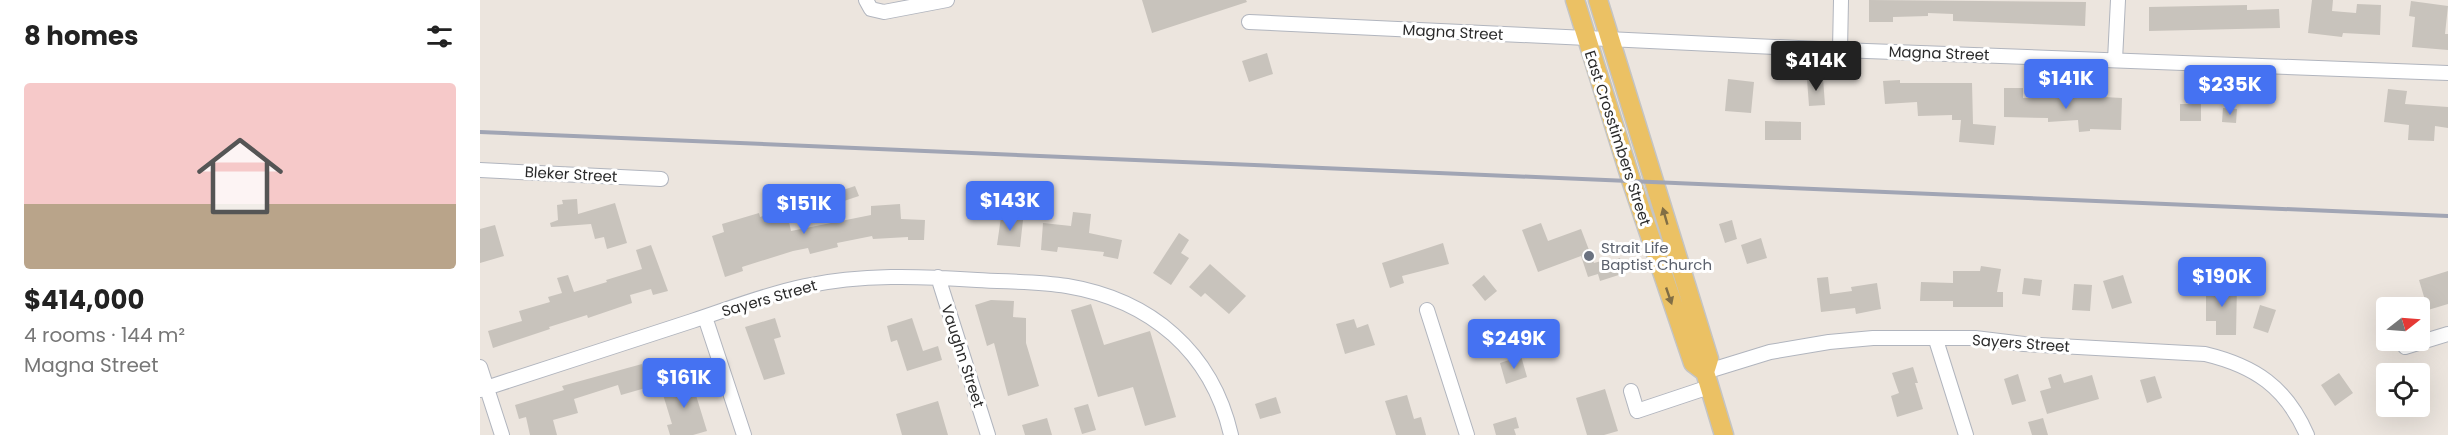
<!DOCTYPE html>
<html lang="en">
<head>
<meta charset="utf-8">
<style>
	:root { --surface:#fff; --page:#f6f6f6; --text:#222; --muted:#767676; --line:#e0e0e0; --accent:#4572f2 }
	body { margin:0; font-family:Poppins,sans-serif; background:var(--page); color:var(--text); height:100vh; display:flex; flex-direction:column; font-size:22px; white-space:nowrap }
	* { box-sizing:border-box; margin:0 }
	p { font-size:20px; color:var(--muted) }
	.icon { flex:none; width:33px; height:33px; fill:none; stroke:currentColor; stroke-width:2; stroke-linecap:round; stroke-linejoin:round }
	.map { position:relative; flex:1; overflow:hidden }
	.drawer { display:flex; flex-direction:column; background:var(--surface); width:480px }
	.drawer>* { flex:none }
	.needle { width:39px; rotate:73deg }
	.fabs { position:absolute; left:1896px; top:297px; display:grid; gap:12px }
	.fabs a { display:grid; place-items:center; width:54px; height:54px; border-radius:6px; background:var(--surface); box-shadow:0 6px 24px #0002; font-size:30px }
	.price { position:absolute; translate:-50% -51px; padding:0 14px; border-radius:6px; background:var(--accent); color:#fff; font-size:20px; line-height:39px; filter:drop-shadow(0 2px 3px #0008) }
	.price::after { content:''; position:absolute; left:50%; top:36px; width:18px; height:14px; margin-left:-9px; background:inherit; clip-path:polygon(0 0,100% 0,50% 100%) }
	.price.selected { background:#222; color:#fff }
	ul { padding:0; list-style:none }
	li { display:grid; align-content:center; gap:12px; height:318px; padding:0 24px }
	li+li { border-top:2px solid var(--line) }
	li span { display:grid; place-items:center; height:186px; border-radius:6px; color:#555 }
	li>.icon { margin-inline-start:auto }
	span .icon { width:108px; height:108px; fill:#fffc; stroke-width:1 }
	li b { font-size:26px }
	h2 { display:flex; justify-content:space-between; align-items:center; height:72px; padding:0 24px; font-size:26px }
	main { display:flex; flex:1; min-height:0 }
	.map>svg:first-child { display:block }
	.building { fill:#c8c3bc }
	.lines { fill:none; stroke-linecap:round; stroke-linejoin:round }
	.minor-casing { stroke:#b1b5be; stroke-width:16 }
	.major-casing { stroke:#c4c4c4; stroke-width:21 }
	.minor { stroke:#fff; stroke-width:14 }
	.major { stroke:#ebc164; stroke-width:18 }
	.rail { stroke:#a1a5b4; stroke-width:4 }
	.oneway { fill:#816e45 }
	.worship-dot { fill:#6b7280; stroke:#fff; stroke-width:2 }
	.labels { text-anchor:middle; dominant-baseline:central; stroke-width:6; stroke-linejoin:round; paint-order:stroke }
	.street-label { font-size:15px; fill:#2b2b2b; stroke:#fff }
	.worship-label { font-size:15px; fill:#5b616d; stroke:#fff; text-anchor:start }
</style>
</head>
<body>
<main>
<section class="drawer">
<h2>8 homes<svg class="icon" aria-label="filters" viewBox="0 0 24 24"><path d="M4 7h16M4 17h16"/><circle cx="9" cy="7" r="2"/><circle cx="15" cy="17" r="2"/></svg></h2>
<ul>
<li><span style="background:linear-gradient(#f6c9c9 65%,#b9a48a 0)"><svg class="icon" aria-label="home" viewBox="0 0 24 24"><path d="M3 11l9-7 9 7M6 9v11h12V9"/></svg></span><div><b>$414,000</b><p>4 rooms · 144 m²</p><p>Magna Street</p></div></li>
</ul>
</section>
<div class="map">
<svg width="1968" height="435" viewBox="0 0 1968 435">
	<rect width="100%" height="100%" fill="#ece5de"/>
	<path class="building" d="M662,0H766L767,2L672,33Z
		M1389,0L1606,2L1605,26L1473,21V14L1448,13V16L1413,17V22H1389Z
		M1832,0H1853L1852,11L1876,13L1877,4L1901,5L1900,35L1863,33L1862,37L1828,33Z
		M1931,1L1968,6L1965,34H1968V50L1932,47L1935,17L1929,16Z
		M1767,5V10L1799,9L1800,28L1669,31V7Z
		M787,53L793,74L769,82L762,61Z
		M1343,78L1345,105L1329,106L1327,79Z
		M1248,79L1274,82L1271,113L1245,111Z
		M1420,80V83H1492L1493,124L1516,126L1514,145L1479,142L1481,120H1472V115L1438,116L1437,102L1405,104L1403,81Z
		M1524,88H1543V98L1605,96L1642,98L1641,130L1610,129V131L1599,132L1598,120L1568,122V118L1524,117Z
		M1908,89L1927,91L1925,104L1968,107V128L1955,126L1954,141L1928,140L1929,125L1904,122Z
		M1700,104H1721V121H1700Z
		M1743,108L1757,109L1756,123L1742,122Z
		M1285,121L1321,122V140H1285Z
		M375,186L379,196L364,201L360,191Z
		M97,199L98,214L135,203L147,243L127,249L124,237L115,239L111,224L71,227L70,223L78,220L77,205L83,204L82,200Z
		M420,204L421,219L445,220L444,240H428V237L393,239L392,236L357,243L358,247L330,254L328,248L313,251L262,267L263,271L245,277L232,236L244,232L242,224L279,213L280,217L315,206L318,218L309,222L311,231L391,215V206Z
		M593,212L611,214L609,233L642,240L638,259L623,256L624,252L578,247L577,252L561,250L563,223L591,226Z
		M521,217L543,220L540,247L517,245Z
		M1252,220L1257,239L1245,243L1239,224Z
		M1061,223L1068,241L1101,229L1114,263L1125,260L1126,263L1140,258L1145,273L1120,281L1118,274L1108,277L1101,256L1058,272L1042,230Z
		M15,225L24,256L0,263V229Z
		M699,233L709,240L701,253L709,258L691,285L673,273Z
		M1281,238L1287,258L1267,264L1261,245Z
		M963,243L969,264L922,276L924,283L910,288L902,263Z
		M171,245L188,291L173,295L171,289L150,295L152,303L108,318L107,315L69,327L70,329L13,348L8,331L42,321L39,311L70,302L68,297L82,293L77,278L88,275L94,292L127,282L126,280L162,269L156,250Z
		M730,264L766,296L749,314L725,293L721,297L709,287Z
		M1501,266L1521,269L1517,292H1523V307H1473V301H1440L1441,282L1473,283V271H1500Z
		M1968,271V304L1948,310L1939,280Z
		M1004,275L1017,291L1005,301L992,285Z
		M1643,275L1652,303L1632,309L1623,281Z
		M1348,277L1350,294L1372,291L1371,287L1397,283L1401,309L1376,314L1375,308L1341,312L1337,278Z
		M1544,278L1562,280L1560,296L1542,294Z
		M1594,284L1612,285L1610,311L1592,310Z
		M1726,284H1757L1756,335H1736V321H1726Z
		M511,300L534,301L533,317L546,318V343L559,386L528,396L514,343L507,346L495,305Z
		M611,304L624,345L670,331L696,417L665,426L653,387L618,397L591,310Z
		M1780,305L1796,310L1788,333L1773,328Z
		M295,318L301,337L294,339L305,374L284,380L265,327Z
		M432,318L443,351L458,346L462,360L427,371L417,340L411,342L407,326Z
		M874,319L877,328L888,324L895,345L865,354L856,324Z
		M1041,356L1047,377L1026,384L1020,363Z
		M162,364L169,387L141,395L138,385L94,399L98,413L73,420L77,435H50L46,417L39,419L35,405L84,390L82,386Z
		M1433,367L1438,383H1435L1443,409L1417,417L1411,396L1419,393L1412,373Z
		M1859,373L1873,393L1855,406L1841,385Z
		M1538,374L1546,401L1532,405L1524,379Z
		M1581,374L1584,383L1612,375L1619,399L1567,414L1560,391L1571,388L1568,378Z
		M1675,376L1682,398L1667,403L1660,380Z
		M211,379L227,431L213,435H190L187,425L192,424L181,388Z
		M1125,389L1138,431L1124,435H1107L1096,398Z
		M927,395L934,419L941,417L946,435H916L905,401Z
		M796,397L801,413L780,419L775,404Z
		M458,401L468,435H422L416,414Z
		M608,404L616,430L602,434L594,408Z
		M1036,417L1039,428L1034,429L1036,435H1016L1013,424Z
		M567,418L572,435H545L542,425Z
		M1563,418L1568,435H1552L1548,422Z"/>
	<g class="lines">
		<defs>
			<path id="minor" d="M386,0L391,9L404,12L467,0
				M769,22L1360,50L1968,73
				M1360,50L1361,0
				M1635,60L1638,0
				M0,170L181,179
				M458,277L508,435
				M947,310L987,435
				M225,317L264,435
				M1456,340L1486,435
				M1925,347L1968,334
				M0,367L22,435
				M1225,372L1290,352L1349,342L1393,338H1495L1544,344L1725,354C1775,366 1806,387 1827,435
				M0,390C71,367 141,344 212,321C249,309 286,294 325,286C382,274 439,276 497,280C527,282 558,281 587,286C671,300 732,352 751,435
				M1151,391L1157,411L1229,387"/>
			<path id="major" d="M1095,0L1151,180L1213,363L1225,372
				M1118,0L1229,359L1225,372L1244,435"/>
		</defs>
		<use href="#minor" class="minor-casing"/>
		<use href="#major" class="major-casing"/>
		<use href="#minor" class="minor"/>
		<use href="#major" class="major"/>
		<path class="rail" d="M0,132L1968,216"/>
	</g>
	<defs><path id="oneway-solid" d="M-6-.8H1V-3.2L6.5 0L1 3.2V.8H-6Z" transform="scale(1.5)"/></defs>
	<g class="oneway">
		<use href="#oneway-solid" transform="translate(1185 216) rotate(-106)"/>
		<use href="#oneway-solid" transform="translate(1189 296) rotate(71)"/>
	</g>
	<circle class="worship-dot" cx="1109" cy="256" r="6"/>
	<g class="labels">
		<g class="street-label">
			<text transform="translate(973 32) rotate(3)">Magna Street</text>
			<text transform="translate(1459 53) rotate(2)">Magna Street</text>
			<text transform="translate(1138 138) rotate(72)">East Crosstimbers Street</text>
			<text transform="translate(91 174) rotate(3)">Bleker Street</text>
			<text transform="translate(289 298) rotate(-16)">Sayers Street</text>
			<text transform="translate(1541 343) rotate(4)">Sayers Street</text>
			<text transform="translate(483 356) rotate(72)">Vaughn Street</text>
		</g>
		<g class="worship-label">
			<text x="1121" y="247">Strait Life<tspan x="1121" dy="17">Baptist Church</tspan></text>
		</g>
	</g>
</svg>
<div class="fabs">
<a><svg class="needle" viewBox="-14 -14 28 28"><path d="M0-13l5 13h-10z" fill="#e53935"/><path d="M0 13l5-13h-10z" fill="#767676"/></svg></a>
<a><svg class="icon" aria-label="locate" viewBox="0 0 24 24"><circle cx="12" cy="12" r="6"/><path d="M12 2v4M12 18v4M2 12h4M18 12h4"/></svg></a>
</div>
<b class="price selected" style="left:1336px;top:92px">$414K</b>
<b class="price" style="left:1586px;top:110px">$141K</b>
<b class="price" style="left:1750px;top:116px">$235K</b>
<b class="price" style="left:530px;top:232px">$143K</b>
<b class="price" style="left:324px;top:235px">$151K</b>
<b class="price" style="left:1742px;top:308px">$190K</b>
<b class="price" style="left:1034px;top:370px">$249K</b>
<b class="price" style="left:204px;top:409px">$161K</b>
</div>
</main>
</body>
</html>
